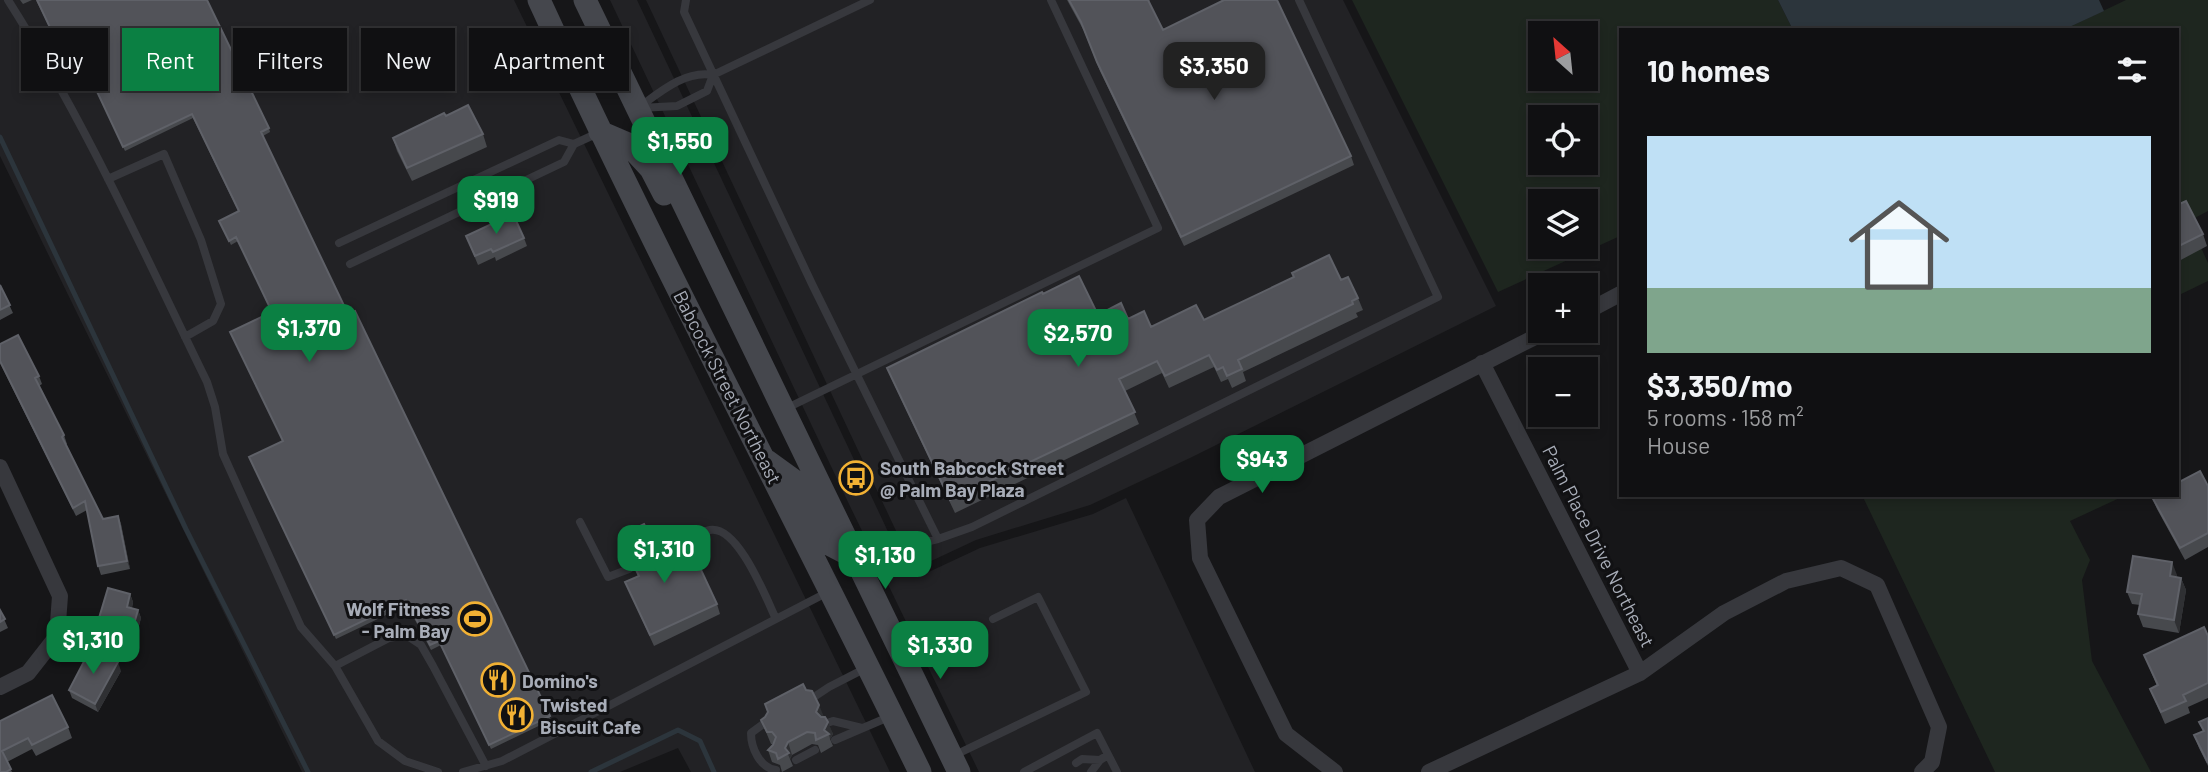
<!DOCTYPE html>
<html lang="en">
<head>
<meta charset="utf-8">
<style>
	:root { --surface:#101012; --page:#19191b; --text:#f1f3f6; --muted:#9c9d9f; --line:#303032; --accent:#0b8043 }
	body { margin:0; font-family:Barlow,sans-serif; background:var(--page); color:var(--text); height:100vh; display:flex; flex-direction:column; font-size:26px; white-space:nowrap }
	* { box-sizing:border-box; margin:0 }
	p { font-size:23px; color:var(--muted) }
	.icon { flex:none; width:38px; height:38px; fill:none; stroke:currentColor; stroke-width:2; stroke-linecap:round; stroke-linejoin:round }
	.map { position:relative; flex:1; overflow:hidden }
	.details { position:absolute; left:1619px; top:28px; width:560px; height:469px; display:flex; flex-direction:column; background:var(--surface); border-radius:0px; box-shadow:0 4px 10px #0003,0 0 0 2px var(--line) }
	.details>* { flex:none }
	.top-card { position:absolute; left:21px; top:28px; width:665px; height:63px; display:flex; gap:14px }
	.needle { width:46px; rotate:333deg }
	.fabs { position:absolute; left:1528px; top:21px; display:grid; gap:14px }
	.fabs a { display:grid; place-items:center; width:70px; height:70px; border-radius:0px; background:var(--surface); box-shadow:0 4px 10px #0003,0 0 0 2px var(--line); font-size:35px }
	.price { position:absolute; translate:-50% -60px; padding:0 16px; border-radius:14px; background:var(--accent); color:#fff; font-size:23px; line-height:46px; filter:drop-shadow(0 2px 4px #0008) }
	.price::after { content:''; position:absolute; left:50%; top:42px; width:21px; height:16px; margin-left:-10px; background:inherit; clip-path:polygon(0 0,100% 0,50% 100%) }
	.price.active { background:#222; color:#fff }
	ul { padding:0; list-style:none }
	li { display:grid; align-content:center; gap:14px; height:371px; padding:0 28px }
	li+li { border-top:2px solid var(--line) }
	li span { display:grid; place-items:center; height:217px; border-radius:0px; color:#555 }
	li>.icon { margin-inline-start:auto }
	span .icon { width:126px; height:126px; fill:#fffc; stroke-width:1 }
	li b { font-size:30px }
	h2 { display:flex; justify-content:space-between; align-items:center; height:84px; padding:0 28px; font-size:30px }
	.pill { padding:0 24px; border-radius:0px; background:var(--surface); box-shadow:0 4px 10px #0003,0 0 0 2px var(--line); font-size:24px; line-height:63px }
	.pill.active { background:var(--accent); color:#fff }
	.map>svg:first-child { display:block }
	.built { fill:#222225 }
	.green { fill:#1e261f; fill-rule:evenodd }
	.water { fill:#2c353c }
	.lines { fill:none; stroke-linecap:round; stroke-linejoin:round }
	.stream { stroke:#2c353c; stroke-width:5 }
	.lane { stroke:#37383d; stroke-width:8 }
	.street { stroke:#37383d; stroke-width:16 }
	.secondary { stroke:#45474d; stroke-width:23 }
	.wall { fill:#47494d }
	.shaded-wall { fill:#2f3033 }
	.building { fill:#525359; stroke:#5f6168; stroke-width:2 }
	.labels { text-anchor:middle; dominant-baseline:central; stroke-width:6; stroke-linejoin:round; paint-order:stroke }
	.street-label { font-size:19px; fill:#a8adb8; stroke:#111113 }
	.poi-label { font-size:19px; font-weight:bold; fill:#a8adb8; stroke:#111113; text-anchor:start }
</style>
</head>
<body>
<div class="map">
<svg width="2208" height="772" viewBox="0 0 2208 772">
	<rect width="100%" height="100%" fill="#161618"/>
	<path class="built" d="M0,0H514L890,772H691L678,748L620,772H302L0,156Z
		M610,0H637L908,574L913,577H918L980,548L1093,514L1126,498L1255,772H979L848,502Z
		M646,0H1343L1496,306L1192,457L1090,505L976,540L914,569Z"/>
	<path class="green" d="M1352,0H1778L1793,30H1620V236L1498,292ZM1540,33H1586V79H1540ZM1540,117H1586V163H1540ZM1540,201H1586V247H1540Z
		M2126,0H2208V211L2189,221L2208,263V281L2177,296V30H2063Z
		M1862,495H2126L2070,521L2090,560L2082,580L2092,661L2151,772H1995Z"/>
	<path class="water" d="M1778,0H2099L2104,11L2063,30H1793Z"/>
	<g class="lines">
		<path class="stream" d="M0,137L186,529L308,772
			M591,772L678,730L700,741L714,772"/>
		<path class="lane" d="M8,0C85,121 144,253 207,382L215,407L223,454L301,627L335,666L378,741L405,761L438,772
			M686,0L684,12L812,284L938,539
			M638,108C660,92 685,70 713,75L870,0
			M640,108L677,106L707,91L713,75
			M108,179L164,154L201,240L221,304L213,321L185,337
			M339,243L559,140L574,144
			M350,264L564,162L574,144L598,133
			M787,408L1158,228L1051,0
			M580,522L608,577L629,569
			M660,554C671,548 698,532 710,530C738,525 766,598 776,619
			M857,558L938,539L972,527L1438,297L1299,0
			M906,662L976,627
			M335,666L389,638L406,635L421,645L433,666L486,766
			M814,697L829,687L866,668
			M766,722L751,733C751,748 760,768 776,770
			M827,723L833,721L862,728
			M835,740L891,716
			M955,755L1086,692L1038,597L993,619
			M796,760L815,750
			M1076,763L1082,759L1100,760
			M463,772L502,761L830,591
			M1024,772L1097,733L1117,772
			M1091,772L1100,760L1108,755"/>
		<path class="street" d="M1586,312L1620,294
			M1482,363L1640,673
			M0,467L60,596L57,636L28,673L0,687
			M1335,772L1286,734L1200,558L1197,520L1219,497L1547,331
			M1429,772L1640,673L1724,613L1786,581L1841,568L1877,585L1939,727L1932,762L1922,772"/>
		<path class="secondary" d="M539,0C659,261 794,514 920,772
			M585,0L959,772
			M600,132L628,144L651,169L664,194
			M767,461L796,482L829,544L856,558"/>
	</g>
	<path class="wall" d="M20,0H32L23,4Z
		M36,0L269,128L270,132L263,136L348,314L551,720L491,749L441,645L431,650L407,605L336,639L251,461L282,441L272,312L238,241L231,245L221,225L238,211L193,118L125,151L87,72L74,78Z
		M1067,0H1150L1149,1L1163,30L1351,156L1354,165L1184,246L1100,71L1084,31Z
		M446,116L483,134L487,147L412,181L397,151L393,138Z
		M2177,205L2203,234L2207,246L2177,262Z
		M466,236L524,238L527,246L496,261L495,257L478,265Z
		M1341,280L1358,298L1363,310L1356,313L1358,317L1243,372L1246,381L1232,388L1228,379L1221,382L1214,367L1169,388L1162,373L1125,391L1139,424L955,513L892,380L887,368L1043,294L1098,315L1128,319L1151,327L1204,320Z
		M0,285L13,313L0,320Z
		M0,344L39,376L42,384L39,386L64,435L67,444H66L103,519L118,516L121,524L130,569L101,575L98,566L87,510L76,516L0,363Z
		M2208,486V547L2185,560L2157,509L2152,497Z
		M620,536L655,549L666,570L717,604L720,614L654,646L625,582L638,576Z
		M2177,575L2176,577L2181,578L2186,590L2179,633L2143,627L2138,614L2140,605L2132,604L2127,592Z
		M130,594L133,602L132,608L138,610L141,618L137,633L126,630L123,643L99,636L96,628Z
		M0,610L8,628L0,632Z
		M2208,636V698L2188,707L2190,713L2165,724L2150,689L2157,686L2144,655Z
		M121,671L98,712L72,698L69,690Z
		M806,690L824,717L833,734L830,739L833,746L821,753L818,745L812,744L792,755L790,759L793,766L782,772L780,765L772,762L768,750L773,744H771L761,720L765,717L768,712Z
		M2208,718V766L2199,748L2194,735L2203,731L2199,722Z
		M0,721L68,727L72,738L36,756L32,749L7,762L12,772H0Z"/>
	<path class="shaded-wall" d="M118,516L121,524L130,569L127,561Z
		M2172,562L2177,575L2174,588L2170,576Z
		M2181,578L2186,590L2179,633L2174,620Z
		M130,594L133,602L130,615L127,607Z
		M138,610L141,618L137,633L134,624Z
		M123,621L126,630L123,643L120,635Z
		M118,662L121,671L98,712L95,704Z
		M819,705L824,717L821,724L816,712Z
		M828,722L833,734L830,739L829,734L824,730Z
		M788,742L792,755L790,759L785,748Z"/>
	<path class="building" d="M37,0H207L269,128L261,132L348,314L355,311L550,716L489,745L439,641L430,645L406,600L334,635L249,457L283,441L230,332L272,312L236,237L229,241L219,221L239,211L192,114L123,147L86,68L72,74Z
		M1069,0H1148L1163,30L1224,0H1277L1351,156L1181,237L1097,62L1081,22Z
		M468,105L483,134L407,168L393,138L444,113L446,116Z
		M2186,201L2203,234L2177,247V205Z
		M513,214L524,238L493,252L491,249L475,256L466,236Z
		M1329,255L1341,280L1348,277L1358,298L1352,301L1353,304L1238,360L1242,369L1227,376L1223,367L1217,370L1209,355L1165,376L1157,361L1119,379L1135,412L950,500L887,368L1042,292L1043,294L1079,276L1098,315L1121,303L1128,319L1144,311L1151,327L1196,305L1204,320L1294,277L1292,273Z
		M0,285L10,305L0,310Z
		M18,335L39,376L35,378L64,435L62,437L103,519L118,516L127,561L98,566L85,501L73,508L0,361V344Z
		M2200,471L2208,486V533L2180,548L2152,497L2155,495H2177V483Z
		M644,524L651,539L650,546L656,550L666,570L695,557L717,604L650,635L625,582L639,576L620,536Z
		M2133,556L2172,562L2170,576L2181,578L2174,620L2138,614L2142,594L2127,592Z
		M108,588L130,594L127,607L138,610L134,624L123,621L120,635L96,628Z
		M0,610L5,619L0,622Z
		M2204,627L2208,636V683L2183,695L2186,701L2161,712L2150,689L2158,685L2144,655Z
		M91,648L118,662L95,704L69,690Z
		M803,684L806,690L812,691L819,705L816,712L821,717H825L828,722L824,730L829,734L816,740L815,733L807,732L788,742L785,748L789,753L778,759L776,753L768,750L773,745L776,737L772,732H767L761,720L765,717L768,712L765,704Z
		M52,695L68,727L32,745L28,738L2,751L11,769L6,772H0V721Z
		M2208,718V763L2194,735L2204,731L2199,722Z"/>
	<defs>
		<symbol id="bus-ring" viewBox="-11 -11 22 22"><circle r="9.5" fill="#111113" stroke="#f2b134" stroke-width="1.5"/><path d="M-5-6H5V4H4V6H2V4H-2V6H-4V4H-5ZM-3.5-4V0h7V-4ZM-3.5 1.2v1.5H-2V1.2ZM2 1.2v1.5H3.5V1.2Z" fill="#f2b134"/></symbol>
		<symbol id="stadium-ring" viewBox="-11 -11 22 22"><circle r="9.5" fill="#111113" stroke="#f2b134" stroke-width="1.5"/><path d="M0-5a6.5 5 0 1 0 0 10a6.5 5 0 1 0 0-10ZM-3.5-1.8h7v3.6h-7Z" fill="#f2b134"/></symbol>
		<symbol id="restaurant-ring" viewBox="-11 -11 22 22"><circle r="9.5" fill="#111113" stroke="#f2b134" stroke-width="1.5"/><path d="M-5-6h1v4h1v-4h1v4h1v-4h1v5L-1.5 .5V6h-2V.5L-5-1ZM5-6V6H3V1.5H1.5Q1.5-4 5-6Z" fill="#f2b134"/></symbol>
	</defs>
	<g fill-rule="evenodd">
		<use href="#bus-ring" x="837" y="459" width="38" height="38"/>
		<use href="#stadium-ring" x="456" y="600" width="38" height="38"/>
		<use href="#restaurant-ring" x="479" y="661" width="38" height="38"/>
		<use href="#restaurant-ring" x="497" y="696" width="38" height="38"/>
	</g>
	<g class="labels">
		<g class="street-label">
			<text transform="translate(728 387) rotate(63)">Babcock Street Northeast</text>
			<text transform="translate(1599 546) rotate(63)">Palm Place Drive Northeast</text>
		</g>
		<g class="poi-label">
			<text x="880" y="467">South Babcock Street<tspan x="880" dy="22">@ Palm Bay Plaza</tspan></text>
			<text x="450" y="608" text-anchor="end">Wolf Fitness<tspan x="450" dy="22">- Palm Bay</tspan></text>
			<text x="522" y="680">Domino's</text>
			<text x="540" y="704">Twisted<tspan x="540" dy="22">Biscuit Cafe</tspan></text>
		</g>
	</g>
</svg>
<div class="fabs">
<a><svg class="needle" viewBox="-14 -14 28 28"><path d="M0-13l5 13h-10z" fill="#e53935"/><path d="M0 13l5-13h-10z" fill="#9c9d9f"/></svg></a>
<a><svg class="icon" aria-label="locate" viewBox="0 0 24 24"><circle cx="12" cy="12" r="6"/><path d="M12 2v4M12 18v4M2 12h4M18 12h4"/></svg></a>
<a><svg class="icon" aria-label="layers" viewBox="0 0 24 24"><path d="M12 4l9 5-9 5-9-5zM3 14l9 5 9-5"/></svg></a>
<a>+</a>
<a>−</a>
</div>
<b class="price active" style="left:1214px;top:102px">$3,350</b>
<b class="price" style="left:680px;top:177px">$1,550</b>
<b class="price" style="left:496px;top:236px">$919</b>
<b class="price" style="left:309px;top:364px">$1,370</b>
<b class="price" style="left:1078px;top:369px">$2,570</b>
<b class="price" style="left:1262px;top:495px">$943</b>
<b class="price" style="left:664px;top:585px">$1,310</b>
<b class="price" style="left:885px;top:591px">$1,130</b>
<b class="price" style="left:93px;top:676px">$1,310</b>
<b class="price" style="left:940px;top:681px">$1,330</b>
<div class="top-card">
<a class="pill">Buy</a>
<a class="pill active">Rent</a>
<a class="pill">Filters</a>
<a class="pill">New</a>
<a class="pill">Apartment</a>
</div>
<section class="details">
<h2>10 homes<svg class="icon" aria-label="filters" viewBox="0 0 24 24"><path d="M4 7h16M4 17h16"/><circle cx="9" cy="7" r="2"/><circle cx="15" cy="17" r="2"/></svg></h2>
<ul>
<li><span style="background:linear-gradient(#bfe0f5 70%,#7fa58c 0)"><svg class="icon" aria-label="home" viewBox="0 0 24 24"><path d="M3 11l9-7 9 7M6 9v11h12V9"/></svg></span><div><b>$3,350/mo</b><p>5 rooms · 158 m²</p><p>House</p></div></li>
</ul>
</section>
</div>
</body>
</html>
